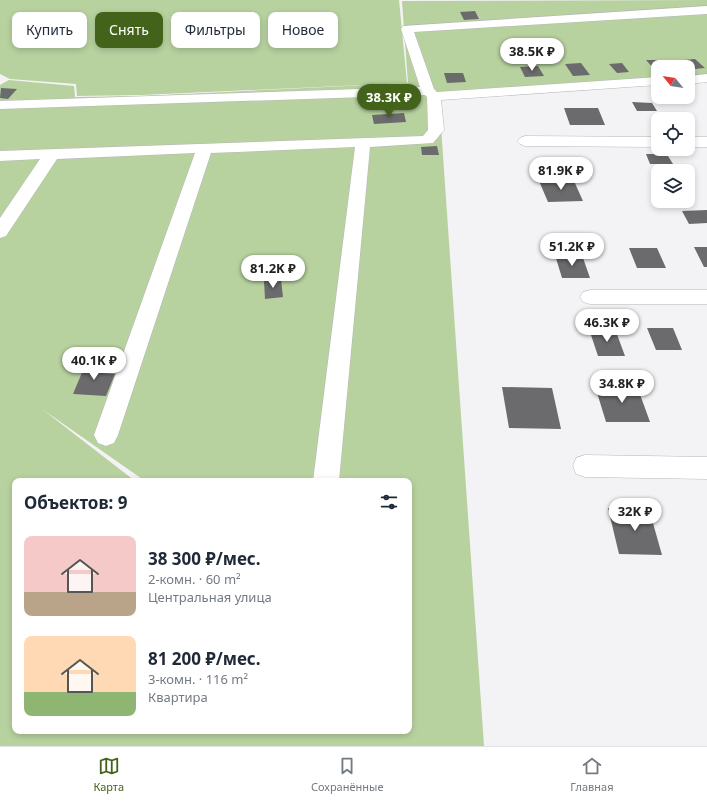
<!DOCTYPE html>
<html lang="ru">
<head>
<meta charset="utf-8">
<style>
	:root { --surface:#fff; --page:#f2f2f3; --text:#1f2937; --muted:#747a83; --line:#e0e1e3; --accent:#426319 }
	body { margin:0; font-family:"Noto Sans",sans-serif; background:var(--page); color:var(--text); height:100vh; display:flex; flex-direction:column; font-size:15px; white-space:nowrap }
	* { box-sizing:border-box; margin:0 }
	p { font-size:13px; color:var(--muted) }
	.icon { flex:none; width:22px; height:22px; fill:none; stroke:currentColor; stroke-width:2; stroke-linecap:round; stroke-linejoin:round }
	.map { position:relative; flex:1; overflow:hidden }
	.side { position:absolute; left:12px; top:478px; width:400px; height:256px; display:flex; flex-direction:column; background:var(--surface); border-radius:8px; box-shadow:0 2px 6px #0003 }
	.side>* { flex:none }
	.banner { position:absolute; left:12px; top:12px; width:400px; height:36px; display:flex; gap:8px }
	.needle { width:26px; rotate:300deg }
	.fabs { position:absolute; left:651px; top:60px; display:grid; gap:8px }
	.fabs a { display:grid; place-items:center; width:44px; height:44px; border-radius:8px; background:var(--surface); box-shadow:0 2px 6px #0003; font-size:20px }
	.price { position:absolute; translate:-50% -34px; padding:0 9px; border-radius:14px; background:#fff; color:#222; font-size:13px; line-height:26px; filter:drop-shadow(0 1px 2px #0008) }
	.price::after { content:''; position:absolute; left:50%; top:24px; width:12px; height:9px; margin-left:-6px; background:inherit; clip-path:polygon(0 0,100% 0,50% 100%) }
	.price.on { background:var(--accent); color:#fff }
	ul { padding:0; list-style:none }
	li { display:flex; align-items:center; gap:12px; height:100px; padding:0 12px }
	li span { display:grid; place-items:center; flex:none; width:112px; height:80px; border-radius:8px; color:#555 }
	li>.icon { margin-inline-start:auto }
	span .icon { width:48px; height:48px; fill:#fffc; stroke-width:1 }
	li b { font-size:17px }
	h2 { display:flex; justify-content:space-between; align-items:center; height:48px; padding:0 12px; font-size:17px }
	.tag { padding:0 14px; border-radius:8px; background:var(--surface); box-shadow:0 2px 6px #0003; font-size:14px; line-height:36px }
	.tag.on { background:var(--accent); color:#fff }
	.dock { display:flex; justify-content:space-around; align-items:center; height:56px; border-top:1px solid var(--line); background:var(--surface); font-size:11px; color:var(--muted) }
	.dock a { display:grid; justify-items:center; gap:2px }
	.dock .on { color:var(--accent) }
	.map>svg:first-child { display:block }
	.green { fill:#b7d29f; fill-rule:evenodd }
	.building { fill:#6b6a6c }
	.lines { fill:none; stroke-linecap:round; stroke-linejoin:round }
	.minor-casing { stroke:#b8b7b9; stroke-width:1 }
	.minor { fill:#fff; fill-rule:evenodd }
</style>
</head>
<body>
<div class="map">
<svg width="707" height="746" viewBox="0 0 707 746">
	<rect width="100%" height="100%" fill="#f3f2f5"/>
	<path class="green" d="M0,0H399L407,83L142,95L77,96L76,84L10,79L0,74Z
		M707,0V76L688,77V67H658V80L439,98L484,746H0V85L9,80L74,86L75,97L142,96L408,83L402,1ZM42,409L145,481H409V731H15V481H135Z"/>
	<path class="building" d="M475,11L479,19L464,20L460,12Z
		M695,59L705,68L694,69L684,60Z
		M646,60H657L664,67H658V70H655Z
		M581,63L590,75L573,76L565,64Z
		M622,63L629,72L617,73L609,64Z
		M538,66L544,76L525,77L520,67Z
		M444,73H463L466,82L447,83Z
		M1,88L17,89L8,99L0,98Z
		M632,102L652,103L657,111H637Z
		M564,108H598L605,125H570Z
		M404,113L406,122L374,124L372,115Z
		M437,146L439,155H422L421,147Z
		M646,154H661L663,156H668L673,164H650Z
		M539,181H574L583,201L548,202Z
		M707,210V223L689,224L682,211Z
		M694,247H707V267H704Z
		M629,248H657L666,268H637Z
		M555,255H582L590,278H562Z
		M281,279L283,297L265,299L264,281Z
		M647,328H673L682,350H656Z
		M589,329H615L625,356H598Z
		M86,363L106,364L103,373L115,374L106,396L73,394Z
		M595,386H637L650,422H606Z
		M502,387L552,388L561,429L509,428Z
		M608,508L649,509L662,555L619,554Z"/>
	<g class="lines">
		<defs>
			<path id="minor" d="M707,6V14L414,32L434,89L437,92L658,77V85L441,100L444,130L433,143L370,147L339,481H313L355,147L211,153L118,435L114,443L106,446L98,443L94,435L195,153L57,159L6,236L0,238V218L40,159L0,161V151L423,136L428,130L427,97L425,95L0,109V101L420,87L401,29L403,26Z
				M707,74V82L688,84V76Z
				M525,136L658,137V147L525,146L520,144L517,141L520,138Z
				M688,137H707V147H688Z
				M590,290H707V304H590L583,302L580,297L583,292Z
				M585,455L707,457V479L585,477L576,474L573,466L576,458Z"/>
		</defs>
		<use href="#minor" class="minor-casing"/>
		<use href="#minor" class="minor"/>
	</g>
</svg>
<div class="fabs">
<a><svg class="needle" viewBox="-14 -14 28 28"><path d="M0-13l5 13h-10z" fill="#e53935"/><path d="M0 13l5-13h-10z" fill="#747a83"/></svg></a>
<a><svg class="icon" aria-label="locate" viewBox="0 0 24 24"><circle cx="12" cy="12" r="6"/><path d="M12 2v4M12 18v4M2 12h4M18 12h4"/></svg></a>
<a><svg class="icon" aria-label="layers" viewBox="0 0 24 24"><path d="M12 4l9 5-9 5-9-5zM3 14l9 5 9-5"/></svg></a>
</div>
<b class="price" style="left:532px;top:72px">38.5K ₽</b>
<b class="price on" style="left:389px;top:118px">38.3K ₽</b>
<b class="price" style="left:561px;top:191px">81.9K ₽</b>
<b class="price" style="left:572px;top:267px">51.2K ₽</b>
<b class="price" style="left:273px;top:289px">81.2K ₽</b>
<b class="price" style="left:607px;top:343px">46.3K ₽</b>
<b class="price" style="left:94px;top:381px">40.1K ₽</b>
<b class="price" style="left:622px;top:404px">34.8K ₽</b>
<b class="price" style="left:635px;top:532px">32K ₽</b>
<div class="banner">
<a class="tag">Купить</a>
<a class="tag on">Снять</a>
<a class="tag">Фильтры</a>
<a class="tag">Новое</a>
</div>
<section class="side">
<h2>Объектов: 9<svg class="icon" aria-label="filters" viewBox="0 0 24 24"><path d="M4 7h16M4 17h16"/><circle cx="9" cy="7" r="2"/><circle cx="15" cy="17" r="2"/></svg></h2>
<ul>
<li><span style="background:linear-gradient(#f6c9c9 70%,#b9a48a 0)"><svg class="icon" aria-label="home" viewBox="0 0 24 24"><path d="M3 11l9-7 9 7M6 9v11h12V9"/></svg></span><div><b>38 300 ₽/мес.</b><p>2-комн. · 60 m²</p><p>Центральная улица</p></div></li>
<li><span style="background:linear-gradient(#ffd9b3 70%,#8fb573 0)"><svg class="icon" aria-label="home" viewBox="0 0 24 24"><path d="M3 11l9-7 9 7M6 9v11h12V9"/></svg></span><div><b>81 200 ₽/мес.</b><p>3-комн. · 116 m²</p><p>Квартира</p></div></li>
</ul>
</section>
</div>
<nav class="dock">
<a class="on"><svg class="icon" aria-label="map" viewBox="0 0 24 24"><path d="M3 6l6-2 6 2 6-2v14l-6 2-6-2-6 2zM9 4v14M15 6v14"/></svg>Карта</a>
<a><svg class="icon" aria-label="saved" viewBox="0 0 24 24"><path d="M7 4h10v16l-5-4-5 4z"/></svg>Сохранённые</a>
<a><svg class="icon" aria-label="home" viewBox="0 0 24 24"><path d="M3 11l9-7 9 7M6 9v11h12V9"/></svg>Главная</a>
</nav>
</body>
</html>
